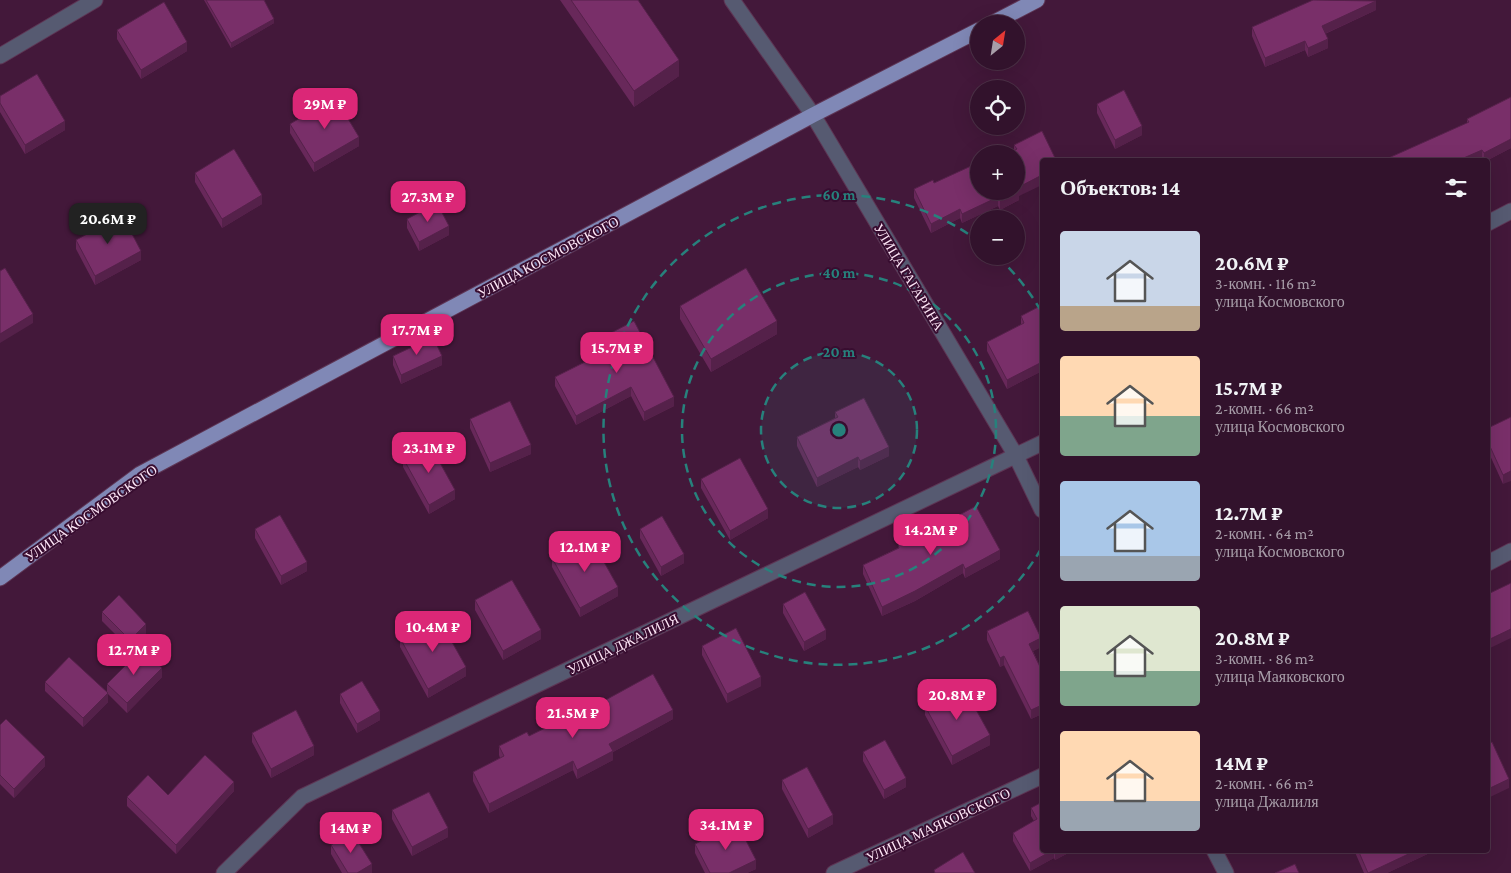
<!DOCTYPE html>
<html lang="ru">
<head>
<meta charset="utf-8">
<style>
	:root { --surface:#32122c; --page:#3a1b34; --text:#f1f3f6; --muted:#a89ea9; --line:#4d3248; --accent:#db2777 }
	body { margin:0; font-family:"Crimson Pro",serif; background:var(--page); color:var(--text); height:100vh; display:flex; flex-direction:column; font-size:19px; white-space:nowrap }
	* { box-sizing:border-box; margin:0 }
	p { font-size:16px; color:var(--muted) }
	.icon { flex:none; width:28px; height:28px; fill:none; stroke:currentColor; stroke-width:2; stroke-linecap:round; stroke-linejoin:round }
	.map { position:relative; flex:1; overflow:hidden }
	.panel { position:absolute; left:1040px; top:158px; width:450px; height:695px; display:flex; flex-direction:column; background:var(--surface); border-radius:5px; box-shadow:0 5px 20px #0002,0 0 0 1px var(--line) }
	.panel>* { flex:none }
	.needle { width:32px; rotate:30deg }
	.fabs { position:absolute; left:970px; top:15px; display:grid; gap:10px }
	.fabs a { display:grid; place-items:center; width:55px; height:55px; border-radius:50%; background:var(--surface); box-shadow:0 5px 20px #0002,0 0 0 1px var(--line); font-size:25px }
	.price { position:absolute; translate:-50% -42px; padding:0 11px; border-radius:10px; background:var(--accent); color:#fff; font-size:16px; line-height:32px; filter:drop-shadow(0 1px 2px #0008) }
	.price::after { content:''; position:absolute; left:50%; top:30px; width:15px; height:11px; margin-left:-8px; background:inherit; clip-path:polygon(0 0,100% 0,50% 100%) }
	.price.on { background:#222; color:#fff }
	ul { padding:0; list-style:none }
	li { display:flex; align-items:center; gap:15px; height:125px; padding:0 20px }
	li span { display:grid; place-items:center; flex:none; width:140px; height:100px; border-radius:5px; color:#555 }
	li>.icon { margin-inline-start:auto }
	span .icon { width:60px; height:60px; fill:#fffc; stroke-width:1 }
	li b { font-size:21px }
	h2 { display:flex; justify-content:space-between; align-items:center; height:60px; padding:0 20px; font-size:21px }
	.map>svg:first-child { display:block }
	.lines { fill:none; stroke-linecap:round; stroke-linejoin:round }
	.minor-casing { stroke:#5d3554; stroke-width:17 }
	.major-casing { stroke:#5d3554; stroke-width:17 }
	.minor { stroke:#565a71; stroke-width:15 }
	.major { stroke:#8088b6; stroke-width:15 }
	.wall { fill:#68285a }
	.shaded-wall { fill:#55214a }
	.building { fill:#792f69; stroke:#55214a }
	.ring { fill:none; stroke:#27817c; stroke-width:2.5; stroke-dasharray:9 6 }
	.labels { text-anchor:middle; dominant-baseline:central; stroke-width:4; stroke-linejoin:round; paint-order:stroke }
	.street-label { font-size:14px; fill:#fee7f7; stroke:#380d30 }
	.centre { fill:#27817c; stroke:#380d30; stroke-width:2.5 }
	.ring-label { font-size:15px; text-anchor:middle; font-weight:bold; fill:#27817c; stroke:#380d30; stroke-width:4; stroke-linejoin:round; paint-order:stroke }
</style>
</head>
<body>
<div class="map">
<svg width="1511" height="873" viewBox="0 0 1511 873">
	<rect width="100%" height="100%" fill="#43183a"/>
	<g class="lines">
		<defs>
			<path id="minor" d="M732,0L813,115L1016,456L1042,510
				M0,56L95,0
				M1488,223L1511,211
				M1488,563L1511,551
				M1214,850L1226,873
				M224,873L302,797L1042,443
				M834,873L1042,776"/>
			<path id="major" d="M991,24L1037,0
				M0,578L140,474L813,115L979,30"/>
		</defs>
		<use href="#minor" class="minor-casing"/>
		<use href="#major" class="major-casing"/>
		<use href="#minor" class="minor"/>
		<use href="#major" class="major"/>
	</g>
	<path class="wall" d="M204,0H264L274,23L231,48Z
		M560,0H638L679,76L634,107Z
		M1376,10L1325,34L1328,48L1308,57L1305,50L1265,67L1252,36V27Z
		M117,30L187,51L141,79L117,39Z
		M0,96L65,130L25,154L0,112Z
		M1511,97V148L1488,160H1483L1482,159L1479,160H1384L1467,123V119Z
		M1097,104L1142,135L1115,149L1097,113Z
		M290,124L359,146L314,172L290,133Z
		M1042,131L1019,196V200L1000,210L998,206L962,223L960,218L931,233L914,198V189L973,170L1014,150V145Z
		M195,173L262,204L222,228L195,182Z
		M407,219L449,235L419,251L407,228Z
		M76,240L141,260L95,285L76,249Z
		M1042,305V371L1007,389L987,351V342L1021,325V316Z
		M680,306L777,334L711,372L680,319Z
		M605,336L674,406L644,421L631,396L576,425L555,386V377L608,350L605,345Z
		M393,356L442,365L401,384L393,365Z
		M835,412L889,456L860,470L858,467L817,487L797,446V437L835,418Z
		M1511,417L1503,484L1488,451V428Z
		M470,419L531,454L490,472L470,428Z
		M403,458L455,499L429,514L403,467Z
		M701,479L768,518L730,540L701,488Z
		M255,529L307,571L281,585L255,538Z
		M640,529L684,563L661,576L640,538Z
		M922,535L1000,559L965,578L963,573L915,601L882,616L863,574V565L898,548V545Z
		M552,558L618,596L580,617L552,567Z
		M475,600L541,639L503,660L475,610Z
		M783,604L826,639L804,651L783,613Z
		M102,612L146,633L130,649L102,621Z
		M987,631L1041,647L1033,651L1042,671V714L1031,719L1004,665L1000,667L987,640Z
		M400,638L466,676L428,698L400,647Z
		M702,646L761,686L727,703L702,655Z
		M162,677L127,713L108,694V702L83,727L45,691V682L107,692V684Z
		M340,694L380,720L357,733L340,703Z
		M925,706L990,745L952,765L925,715Z
		M591,708L673,719L613,752V760L577,779L573,770L489,813L473,781V772L500,758L499,755V746L529,736Z
		M0,725L45,766L14,798L0,784Z
		M252,733L314,755L271,778L252,742Z
		M863,752L906,787L884,799L863,761Z
		M782,780L833,824L808,838L782,789Z
		M234,791L176,854L127,806V797Z
		M1042,802V850H1074L1055,860L1054,858L1030,871L1013,841V833L1034,821L1031,816V808Z
		M392,810L448,837L412,856L392,819Z
		M695,844L756,869L747,873H705L695,853Z
		M331,845L372,873H342L331,854Z
		M1354,850H1436L1387,873H1364Z"/>
	<path class="shaded-wall" d="M1376,1V10L1322,35V26Z
		M274,19V23L231,48V43Z
		M1328,39V48L1308,57V48Z
		M1305,41V50L1265,67V58Z
		M187,42V51L141,79V70Z
		M679,60V76L634,107V91Z
		M65,121V130L25,154V145Z
		M1142,126V135L1115,149V140Z
		M359,137V146L314,172V163Z
		M1511,139V148L1488,160H1484V153Z
		M1482,150V159L1479,160H1459Z
		M1042,175V185L1019,196V200L1000,210V201L1017,188Z
		M262,195V204L222,228V219Z
		M998,197V206L962,223V214Z
		M960,209V218L931,233V224Z
		M449,226V235L419,251V242Z
		M141,251V260L95,285V276Z
		M33,314V323L0,343V334Z
		M777,321V334L711,372V359Z
		M442,356V365L401,384V375Z
		M1042,362V371L1007,389V380Z
		M631,387V396L576,425V416Z
		M674,397V406L644,421V412Z
		M531,445V454L490,472V463Z
		M889,447V456L860,470V461Z
		M858,457V467L817,487V478Z
		M1511,471V481L1503,484V475Z
		M455,490V499L429,514V505Z
		M768,509V518L730,540V531Z
		M1000,550V559L965,578V569Z
		M684,554V563L661,576V567Z
		M307,562V571L281,585V576Z
		M963,564V573L915,601L882,616V607Z
		M618,587V596L580,617V608Z
		M146,624V633L130,649V640Z
		M1511,629V638L1488,649V640Z
		M541,630V639L503,660V651Z
		M826,630V639L804,651V642Z
		M1041,638V647L1029,653V644Z
		M1004,656V665L1000,667V658Z
		M466,667V676L428,698V689Z
		M162,668V677L127,713V703Z
		M761,677V686L727,703V694Z
		M108,693V702L83,727V718Z
		M1042,705V714L1031,719V710Z
		M673,710V719L613,752V760L577,779V770L609,744Z
		M380,711V720L357,733V724Z
		M990,735V745L952,765V756Z
		M314,746V755L271,778V769Z
		M45,757V766L14,798V789Z
		M573,761V770L489,813V804Z
		M906,778V787L884,799V790Z
		M1509,779V788L1488,798V789Z
		M234,782V791L176,854V845Z
		M833,815V824L808,838V829Z
		M448,828V837L412,856V847Z
		M1054,850V858L1030,871V863Z
		M1059,850H1074L1055,860V852Z
		M1417,850H1436L1387,873H1368Z
		M756,860V869L747,873H729Z
		M372,864V873H357Z"/>
	<path class="building" d="M206,0H264L274,19L231,43Z
		M571,0H638L679,60L634,91Z
		M1313,0L1376,1L1322,26L1328,39L1308,48L1305,41L1265,58L1252,27Z
		M164,2L187,42L141,70L117,30Z
		M37,74L65,121L25,145L0,103V96Z
		M1124,90L1142,126L1115,140L1097,104Z
		M335,97L359,137L314,163L290,124Z
		M1511,97V139L1484,153L1482,150L1459,160H1384L1469,122L1467,119Z
		M1042,131L1056,160H1042V175L1017,188L1019,191L1000,201L998,197L962,214L960,209L931,224L914,189L933,180L934,183L971,166L973,170L979,168V191H1016V154H1008L1017,149L1014,145Z
		M234,149L262,195L222,219L195,173Z
		M437,203L449,226L419,242L407,219Z
		M122,215L141,251L95,276L76,240Z
		M5,268L33,314L0,334V271Z
		M746,268L777,321L711,359L680,306Z
		M1042,305V362L1007,380L987,342L1024,323L1021,316Z
		M634,321L674,397L644,412L631,387L576,416L555,377L611,349L605,336Z
		M433,337L442,356L401,375L393,356Z
		M864,398L889,447L860,461L858,457L817,478L797,437L838,417L835,412Z
		M510,401L531,445L490,463L470,419Z
		M1511,417V471L1503,475L1488,442V428Z
		M429,443L455,490L429,505L403,458Z
		M740,458L768,509L730,531L701,479Z
		M976,506L1000,550L965,569L963,564L915,591L882,607L863,565L899,548L898,545L921,533L922,535Z
		M280,515L307,562L281,576L255,529Z
		M662,516L684,554L661,567L640,529Z
		M590,537L618,587L580,608L552,558Z
		M512,580L541,630L503,651L475,600Z
		M1511,583V629L1488,640V594Z
		M805,592L826,630L804,642L783,604Z
		M119,595L146,624L130,640L102,612Z
		M1028,611L1041,638L1029,644L1042,671V705L1031,710L1004,656L1000,658L987,631Z
		M438,617L466,667L428,689L400,638Z
		M736,628L761,677L727,694L702,646Z
		M142,649L162,668L127,703L107,684Z
		M69,657L108,693L83,718L45,682Z
		M653,674L673,710L609,744L613,751L577,770L573,761L489,804L473,772L504,756L499,746L527,732L529,736L590,706L591,708Z
		M362,681L380,711L357,724L340,694Z
		M963,686L990,735L952,756L925,706Z
		M296,710L314,746L271,769L252,733Z
		M6,719L45,757L14,789L0,775V725Z
		M885,740L906,778L884,790L863,752Z
		M1492,742L1509,779L1488,789V744Z
		M205,755L234,782L176,845L127,797L148,775L168,795Z
		M807,767L833,815L808,829L782,780Z
		M429,792L448,828L412,847L392,810Z
		M1042,802V850H1053L1030,863L1013,833L1037,819L1031,808Z
		M737,823L756,860L729,873H710L695,844Z
		M352,832L372,864L357,873H348L331,845Z
		M1358,850H1417L1368,873Z
		M963,852L975,873H935L934,870Z
		M1295,864L1299,873H1275Z"/>
	<circle cx="839" cy="430" r="78" fill="#27817c" fill-opacity=".12"/>
	<g class="ring">
		<circle cx="839" cy="430" r="78"/>
		<circle cx="839" cy="430" r="157"/>
		<path d="M1041 549A235 235 0 1 1 977 240M998 257A235 235 0 0 1 1041 311"/>
	</g>
	<g class="labels">
		<g class="street-label">
			<text transform="translate(548 257) rotate(-28)">УЛИЦА КОСМОВСКОГО</text>
			<text transform="translate(909 277) rotate(59)">УЛИЦА ГАГАРИНА</text>
			<text transform="translate(91 513) rotate(-35)">УЛИЦА КОСМОВСКОГО</text>
			<text transform="translate(623 644) rotate(-26)">УЛИЦА ДЖАЛИЛЯ</text>
			<text transform="translate(938 825) rotate(-25)">УЛИЦА МАЯКОВСКОГО</text>
		</g>
	</g>
	<circle cx="839" cy="430" r="8" class="centre"/>
	<g class="ring-label">
		<text x="839" y="200">60 m</text>
		<text x="839" y="278">40 m</text>
		<text x="839" y="357">20 m</text>
	</g>
</svg>
<div class="fabs">
<a><svg class="needle" viewBox="-14 -14 28 28"><path d="M0-13l5 13h-10z" fill="#e53935"/><path d="M0 13l5-13h-10z" fill="#a89ea9"/></svg></a>
<a><svg class="icon" aria-label="locate" viewBox="0 0 24 24"><circle cx="12" cy="12" r="6"/><path d="M12 2v4M12 18v4M2 12h4M18 12h4"/></svg></a>
<a>+</a>
<a>−</a>
</div>
<b class="price" style="left:325px;top:130px">29M ₽</b>
<b class="price" style="left:428px;top:223px">27.3M ₽</b>
<b class="price on" style="left:108px;top:245px">20.6M ₽</b>
<b class="price" style="left:417px;top:356px">17.7M ₽</b>
<b class="price" style="left:617px;top:374px">15.7M ₽</b>
<b class="price" style="left:429px;top:474px">23.1M ₽</b>
<b class="price" style="left:931px;top:556px">14.2M ₽</b>
<b class="price" style="left:585px;top:573px">12.1M ₽</b>
<b class="price" style="left:433px;top:653px">10.4M ₽</b>
<b class="price" style="left:134px;top:676px">12.7M ₽</b>
<b class="price" style="left:957px;top:721px">20.8M ₽</b>
<b class="price" style="left:573px;top:739px">21.5M ₽</b>
<b class="price" style="left:726px;top:851px">34.1M ₽</b>
<b class="price" style="left:351px;top:854px">14M ₽</b>
<section class="panel">
<h2>Объектов: 14<svg class="icon" aria-label="filters" viewBox="0 0 24 24"><path d="M4 7h16M4 17h16"/><circle cx="9" cy="7" r="2"/><circle cx="15" cy="17" r="2"/></svg></h2>
<ul>
<li><span style="background:linear-gradient(#c9d6e8 75%,#b9a48a 0)"><svg class="icon" aria-label="home" viewBox="0 0 24 24"><path d="M3 11l9-7 9 7M6 9v11h12V9"/></svg></span><div><b>20.6M ₽</b><p>3-комн. · 116 m²</p><p>улица Космовского</p></div></li>
<li><span style="background:linear-gradient(#ffd9b3 60%,#7fa58c 0)"><svg class="icon" aria-label="home" viewBox="0 0 24 24"><path d="M3 11l9-7 9 7M6 9v11h12V9"/></svg></span><div><b>15.7M ₽</b><p>2-комн. · 66 m²</p><p>улица Космовского</p></div></li>
<li><span style="background:linear-gradient(#a9c7e8 75%,#9aa5b1 0)"><svg class="icon" aria-label="home" viewBox="0 0 24 24"><path d="M3 11l9-7 9 7M6 9v11h12V9"/></svg></span><div><b>12.7M ₽</b><p>2-комн. · 64 m²</p><p>улица Космовского</p></div></li>
<li><span style="background:linear-gradient(#dfe7d0 65%,#7fa58c 0)"><svg class="icon" aria-label="home" viewBox="0 0 24 24"><path d="M3 11l9-7 9 7M6 9v11h12V9"/></svg></span><div><b>20.8M ₽</b><p>3-комн. · 86 m²</p><p>улица Маяковского</p></div></li>
<li><span style="background:linear-gradient(#ffd9b3 70%,#9aa5b1 0)"><svg class="icon" aria-label="home" viewBox="0 0 24 24"><path d="M3 11l9-7 9 7M6 9v11h12V9"/></svg></span><div><b>14M ₽</b><p>2-комн. · 66 m²</p><p>улица Джалиля</p></div></li>
</ul>
</section>
</div>
</body>
</html>
